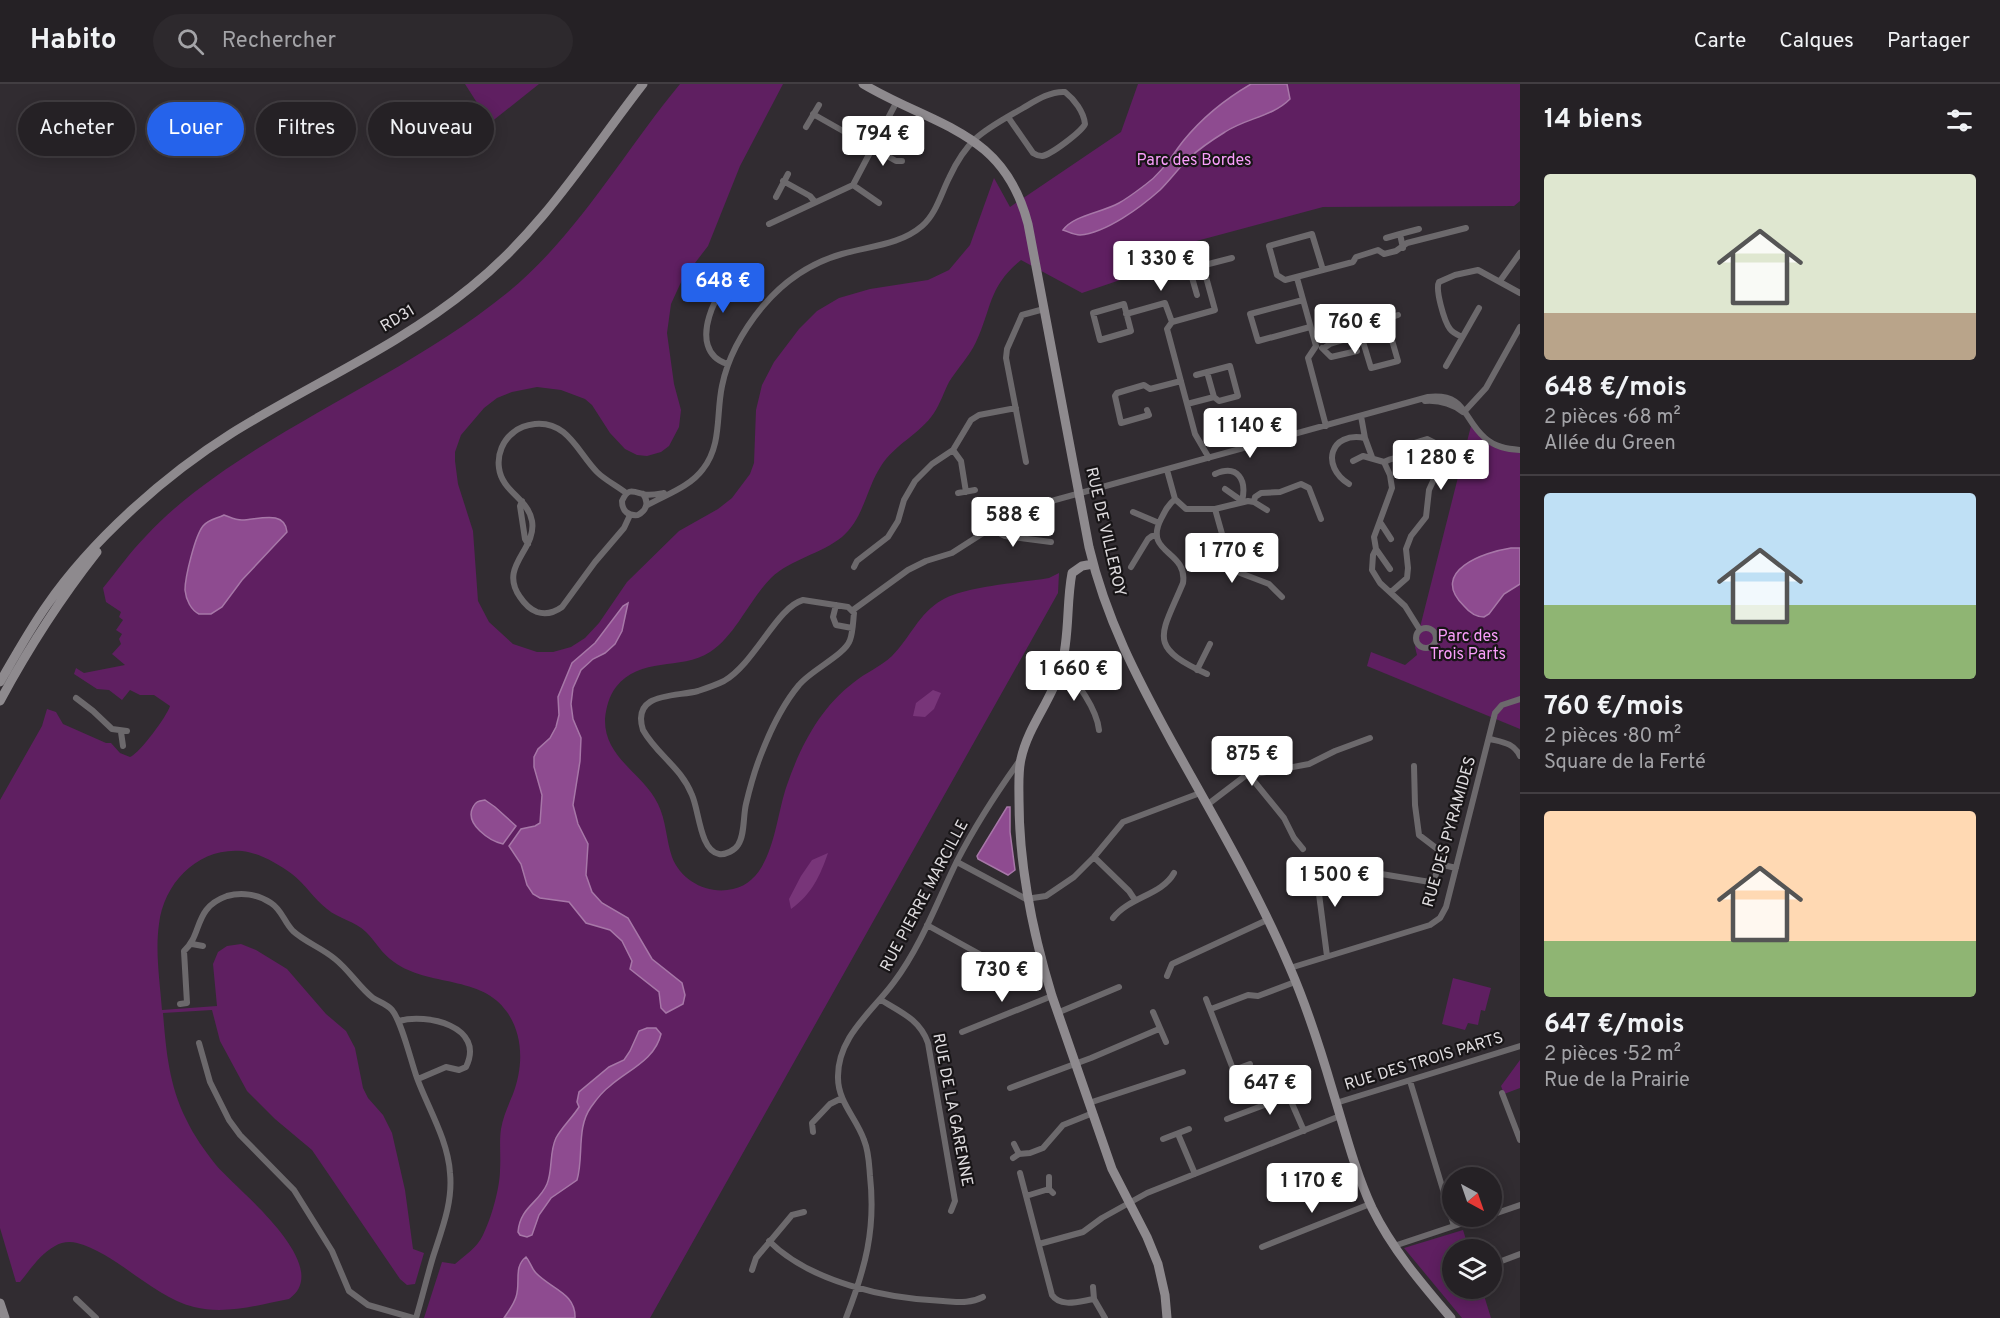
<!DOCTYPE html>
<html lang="fr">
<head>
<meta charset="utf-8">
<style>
	:root { --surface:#252125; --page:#2d292d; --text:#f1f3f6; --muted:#a3a3a7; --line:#423e42; --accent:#2563eb }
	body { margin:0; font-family:Overpass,sans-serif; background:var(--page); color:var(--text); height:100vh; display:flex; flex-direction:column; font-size:22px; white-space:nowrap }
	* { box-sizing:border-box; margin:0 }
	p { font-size:20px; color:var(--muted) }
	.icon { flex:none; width:33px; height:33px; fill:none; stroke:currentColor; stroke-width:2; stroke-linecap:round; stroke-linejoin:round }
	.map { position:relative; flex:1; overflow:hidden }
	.sheet { display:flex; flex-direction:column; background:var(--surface); width:480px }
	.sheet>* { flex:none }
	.guide { position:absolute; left:18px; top:18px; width:570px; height:54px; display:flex; gap:12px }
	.needle { width:39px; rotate:140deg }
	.tools { position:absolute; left:1442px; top:1083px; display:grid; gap:12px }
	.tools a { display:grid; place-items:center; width:60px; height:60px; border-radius:50%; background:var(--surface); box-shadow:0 3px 15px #0003,0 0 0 2px var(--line); font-size:30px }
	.price { position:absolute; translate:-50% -51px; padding:0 14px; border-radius:6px; background:#fff; color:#222; font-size:20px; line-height:39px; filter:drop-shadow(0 2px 3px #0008) }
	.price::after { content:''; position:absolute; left:50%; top:36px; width:18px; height:14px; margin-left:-9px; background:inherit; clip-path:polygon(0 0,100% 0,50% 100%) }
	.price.on { background:var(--accent); color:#fff }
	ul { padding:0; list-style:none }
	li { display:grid; align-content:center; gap:12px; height:318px; padding:0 24px }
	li+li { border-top:2px solid var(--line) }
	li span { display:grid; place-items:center; height:186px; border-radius:6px; color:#555 }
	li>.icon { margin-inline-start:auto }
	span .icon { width:108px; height:108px; fill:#fffc; stroke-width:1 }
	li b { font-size:26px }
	h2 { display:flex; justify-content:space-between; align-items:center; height:72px; padding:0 24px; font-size:26px }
	.tag { padding:0 21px; border-radius:27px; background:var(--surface); box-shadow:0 3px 15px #0003,0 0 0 2px var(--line); font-size:21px; line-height:54px }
	.tag.on { background:var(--accent); color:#fff }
	header { display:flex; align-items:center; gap:36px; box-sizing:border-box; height:84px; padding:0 30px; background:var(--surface); border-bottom:2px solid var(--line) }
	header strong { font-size:28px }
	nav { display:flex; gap:33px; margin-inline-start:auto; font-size:21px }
	.search { width:420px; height:54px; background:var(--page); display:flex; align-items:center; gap:15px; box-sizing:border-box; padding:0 21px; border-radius:33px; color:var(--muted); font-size:22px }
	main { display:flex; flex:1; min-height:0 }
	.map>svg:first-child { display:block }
	.green { fill:#5f1f61 }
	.forest { fill:#783579 }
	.water { fill:#8e4b90; stroke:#a777a8; stroke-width:1.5 }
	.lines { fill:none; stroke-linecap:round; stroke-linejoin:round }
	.street { stroke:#6c696c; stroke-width:6 }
	.secondary { stroke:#8e8a8e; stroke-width:9 }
	.labels { text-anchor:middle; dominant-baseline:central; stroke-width:4.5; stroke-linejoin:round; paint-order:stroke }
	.park-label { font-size:16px; fill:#fa9efb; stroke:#181517 }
	.street-label { font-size:16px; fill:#e0dde0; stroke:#181517 }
</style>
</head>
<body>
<header>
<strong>Habito</strong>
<div class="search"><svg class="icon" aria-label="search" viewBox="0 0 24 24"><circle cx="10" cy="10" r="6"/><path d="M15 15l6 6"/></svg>Rechercher</div>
<nav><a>Carte</a><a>Calques</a><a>Partager</a></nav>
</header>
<main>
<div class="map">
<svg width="1520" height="1234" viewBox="0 0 1520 1234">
	<rect width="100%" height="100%" fill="#312c31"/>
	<path class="green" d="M465,0H539L490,39Z
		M680,0H783L740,82L708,162L682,196L671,220L667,249L674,300L681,326L679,343L669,362L661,368L647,372L637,371L625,365L610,349L592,321L585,315L561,306L537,303L512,308L497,314L484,324L461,351L455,368V377L458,400L473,447L478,517L489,538L513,560L537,568H553L571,563L585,554L599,539L627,498L679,447L718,425L732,414L750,390L754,379L756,326L762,301L774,278L799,245L817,227L839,214L870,205L928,196L949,186L970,161L994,94L1010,123L1121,48L1138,0H1520V117L1514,122L1323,123L1189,159L1123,195L1082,209L1021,176C988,203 992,224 976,258C969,273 957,285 949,298C944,308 940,320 934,329C920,350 895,360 881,382C866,405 864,434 842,453C821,470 791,475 771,494C749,516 736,551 710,568C680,587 640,572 616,603C609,612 606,624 605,635C604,674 643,689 658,720C666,736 666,755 672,773C681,797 708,811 733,805C774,796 775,734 787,701C800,663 820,624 853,599C865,589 880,583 892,572C910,554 919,529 942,516C966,502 1020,499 1049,494L1059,489L1058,509L650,1234H424L442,1178L455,1180C465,1171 477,1164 483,1151C491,1135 500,1104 500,1086C501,1072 499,1059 501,1045C503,1033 508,1022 513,1010C523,984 524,952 507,928C482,891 428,903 394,878C382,870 376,858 366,848C355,837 339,835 327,825C314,815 305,800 292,790C278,780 260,769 242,767C199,763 164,798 159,840C155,868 160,898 162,926L217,922L213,880L218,868L227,862L241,860L256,866L287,885L326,930L346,947L355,964L363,1004L368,1014L383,1031L392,1049L405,1106L413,1165L424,1169L415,1200L407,1201L400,1195L312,1066L275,1035L247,1007L220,957L212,926L163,929C166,966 169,1001 186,1035C194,1052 205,1067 216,1081C236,1105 336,1182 289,1215C258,1221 225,1231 194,1223C153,1213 116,1169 77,1159C70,1157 61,1158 55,1162C40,1170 30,1186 20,1198H16L0,1144V716L42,642L47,625L56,628L63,640L106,659H111L120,669L130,673C140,669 167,632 170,622L154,611H140L130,606L122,616L109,606L97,605L74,590L76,584L84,589L125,581L112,570L121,560L119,555L122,550L116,546L123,536L119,533L121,528L106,518L103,504C117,487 130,468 146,452C166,430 191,410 215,393C309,326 417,282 507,209C577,152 623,69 680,0Z
		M1472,338L1497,363L1520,367V645L1367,582L1371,568L1405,581L1417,571L1415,563Z
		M1453,894L1491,904L1485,927L1481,926L1478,941L1468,939L1465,946L1442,940Z
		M1520,976V1004L1504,1010L1501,1002Z
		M1463,1146L1469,1165L1452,1166V1204L1482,1205L1491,1234H1462L1404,1164Z"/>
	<path class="forest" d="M933,606L941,609L934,625L925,633L913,632L916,619Z
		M828,769C820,792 812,810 791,825L789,815L801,792L812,776Z"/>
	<path class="water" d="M1251,0H1287L1290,15C1272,33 1246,34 1225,48C1212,56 1199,65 1188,75C1178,85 1170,96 1160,106C1141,123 1106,149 1080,151C1074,151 1069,148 1063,146C1074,131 1101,129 1119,119C1128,114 1137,107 1145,101C1162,89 1172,71 1184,56C1202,34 1227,14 1251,0Z
		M224,431C230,433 235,436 242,436C257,436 285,425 287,448L242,496L222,523L211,530H199C191,526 186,516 185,506C185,493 195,452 203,442C209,435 216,435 224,431Z
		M1511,464H1520V500L1504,510L1489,530L1484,533C1476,533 1469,528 1464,522C1428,487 1485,468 1511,464Z
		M628,519L622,547L615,560L605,569L593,575L581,586L573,604L571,620L573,635L581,654L580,677L573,721L578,740L588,760L586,791L592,808L602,819L628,834L652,875L682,899L685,911L683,920L666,929L661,924L659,908L630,885L632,877L622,857L610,846L586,839L569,818L540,814L533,810L527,801L521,780L509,762L521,745L535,742L540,739L542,711L534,683V673L538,665L550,654L556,643L559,631L558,613L572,579L595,559L623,522Z
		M485,716L495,723L516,742L503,760C490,757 464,740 473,723C476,717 479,717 485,716Z
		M1007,723H1010V748L1015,786L1008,791L978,775L977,772Z
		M647,944H656L661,950C655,976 628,986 610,1002C603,1007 596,1016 591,1023C576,1044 584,1073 577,1096L551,1114L539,1131L532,1151L527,1153L520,1151L518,1148C520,1123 539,1119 547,1100C553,1085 549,1069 556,1054C562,1043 572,1034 579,1023L577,1018L579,1008L609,983L624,976L630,967L639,947Z
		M526,1173C530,1177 531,1184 536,1189C551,1205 576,1209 575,1234H504C508,1228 514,1220 516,1213C521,1199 513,1183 526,1173Z"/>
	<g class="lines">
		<path class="street" d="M813,30L896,77H902
			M806,43L819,21
			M783,97L810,112L815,118
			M853,101L896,19
			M776,113L788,90
			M769,140L853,101L879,119
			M1400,150L1419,145
			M1386,154L1400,150L1403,164
			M1189,183L1197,211
			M1197,183L1232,174
			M1323,186L1312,150L1269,162L1277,191L1285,196L1353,178L1356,173L1378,166L1384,170L1396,167L1407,159L1466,144
			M1297,194L1316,262
			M1500,197L1520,169
			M1303,216L1250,230L1258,257L1310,243
			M1124,220L1131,247L1100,256L1093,229Z
			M1126,230L1165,219L1172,238
			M1172,238L1167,245L1195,350L1209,374
			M1172,238L1215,226L1203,182
			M1361,251L1371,284L1398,277L1389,246
			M1462,253C1458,251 1453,249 1450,245C1444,237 1435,205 1439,198L1455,191L1478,186L1520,209
			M1316,262L1308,274L1326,342
			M1322,264L1331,273L1357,267
			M1324,264L1330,260L1366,249L1373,239L1398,231
			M727,280C684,266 717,199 744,184
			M1446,282L1479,224
			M1207,288L1214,313
			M1425,317C1439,316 1451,319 1463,328
			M1187,320L1214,313L1219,317L1238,312L1230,282L1196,291
			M1147,326L1149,331L1121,339L1115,312L1117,309L1144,301L1150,305L1181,297
			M1464,328L1486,304L1520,243
			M1361,332L1365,354L1372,373
			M953,366L961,377L966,408
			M1353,377L1363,372L1384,378L1390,391L1392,404L1374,453L1376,465L1373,471L1372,486L1380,499L1405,522L1420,546
			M1026,378L1006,274L1007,265L1022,231L1044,225
			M1384,378C1399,370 1410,375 1425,371
			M1167,386L1175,415L1186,425H1215L1248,417L1254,418L1267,426
			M1215,390C1238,380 1247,396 1242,417L1225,405
			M1349,400C1320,382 1330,347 1365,354
			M626,409C617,402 605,396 597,388C578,369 568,337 535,340C527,341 520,343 514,348C503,356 497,370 499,384C502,408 528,414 532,437C537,466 498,482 520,513C524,519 529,525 537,528C546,531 555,528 562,523L595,478L624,444L630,431
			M958,409L975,406
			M643,410C649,418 647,426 638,431C628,432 622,427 622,417C628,404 632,407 643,410C649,412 658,410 664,409
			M1175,415C1168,421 1165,427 1161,435C1143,470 1188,466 1183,499C1161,552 1146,562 1207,590
			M522,417L520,422L525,455L528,460
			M1254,418L1255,413L1261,409L1280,408L1301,400L1309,404L1321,435
			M646,422C665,411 690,403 703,385C722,361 716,330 722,302C728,272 744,245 763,222C784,197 810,179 842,170C869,162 900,161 922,142C936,130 941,110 949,94C968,53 985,46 1023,24C1035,17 1050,7 1065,8C1074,15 1084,28 1085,40C1082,47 1051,71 1042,72C1038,72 1036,71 1033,69L1008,33
			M1215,425L1224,457L1245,473
			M1133,428L1159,439
			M1380,438L1391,455
			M994,440L1001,450L1005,452L1051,458
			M1230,463L1227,476L1235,487L1269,500L1282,513
			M1376,465L1390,485
			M854,483L857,477L888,453L898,437L904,416L915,397L932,380L953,366L971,336L979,331L1016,324
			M1131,483L1148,455L1152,452H1157
			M1391,508L1407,494L1408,484L1406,465L1411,452L1426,433L1429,406L1443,375L1439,361L1427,355L1414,359L1407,372
			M803,516L848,523L854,529C853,538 853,548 850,556C845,571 811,586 799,601C783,620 771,645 762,668C755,685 750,703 746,720C743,732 745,751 738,761C735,766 726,771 719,770C700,767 699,726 692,711C681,683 657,671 643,646C631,608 675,613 698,607C707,604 716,601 724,597C755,579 777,523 803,516Z
			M836,521L833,533L836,541L852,544
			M853,526L908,486L926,477L952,469L1019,426L1428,313C1467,309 1462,334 1485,354C1495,363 1507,365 1520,366
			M1416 554a10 10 0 1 1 20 0a10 10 0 1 1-20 0Z
			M1061,583C1077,596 1097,626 1099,646
			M1197,586L1210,560
			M76,614L93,627L112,645L127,647
			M121,648L123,662
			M1490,655C1502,658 1514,659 1520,672
			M1249,691L1284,734L1294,754L1303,765
			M1207,721L1245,692L1309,680L1335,667L1370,654
			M1094,773L1129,807L1135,816
			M957,778L1026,815L1046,812L1074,793L1094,773L1123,738L1200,709
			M1315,779L1327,872
			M1439,780L1456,784
			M1363,787L1430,798L1434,797L1439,780L1440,767L1419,751L1415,721L1414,682
			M1113,834C1129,813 1162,811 1174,789
			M927,841L1019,892L1024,893L1045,889
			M192,860L203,862
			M1290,884L1430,841L1440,834L1446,823L1495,629L1502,621L1520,615
			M1167,892L1172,880L1267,836
			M1206,915L1238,998
			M881,916C901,928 920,936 928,959L955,1117L951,1127
			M180,920L187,919L184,867C203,850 193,824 227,812C241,808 258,810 271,819C282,826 284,838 293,847C305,858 322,864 335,875C349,886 359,903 373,914C379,918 387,920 392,926C402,938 411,978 417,994C428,1024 448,1056 450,1089C453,1118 442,1145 433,1173C427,1193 422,1214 416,1234
			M1211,925L1248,911L1258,912L1295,898
			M1153,928L1166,958
			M1057,929L1119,903
			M399,937C426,929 486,942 466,983L459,986L446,983L418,995
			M962,948L1052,912
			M199,959L210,998L229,1036L240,1051L294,1106L332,1167L349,1207L368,1221L413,1234
			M1234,986L1250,980
			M1010,1004L1091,974L1159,945
			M1502,1009L1520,1056
			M1089,1019L1183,988
			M1336,1019L1520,962
			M1227,1035L1283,1014L1290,1015L1304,1047
			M813,1048L812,1039L830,1020L842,1014
			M1178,1050L1195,1090
			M1163,1055L1189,1045
			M1014,1060L1019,1070
			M1013,1074L1019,1070L1030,1069L1043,1064L1063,1041L1093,1029
			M1020,1089L1052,1211C1061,1224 1080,1217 1094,1215
			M1049,1093V1105L1053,1109
			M1026,1112L1049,1105
			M1491,1131L1520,1121
			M1454,1142L1485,1132
			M769,1157C810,1198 887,1215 943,1217C959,1218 969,1220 983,1213
			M1039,1160L1083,1148L1102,1134L1147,1109L1340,1032
			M1394,1162L1454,1142L1410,997
			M1262,1163L1370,1120
			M1491,1181L1520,1170
			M752,1186L756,1174L792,1131L804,1128
			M1093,1203L1094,1215L1105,1234
			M76,1215L96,1234
			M846,1234C865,1185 876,1146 870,1092C869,1080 869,1068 864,1056C857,1035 838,1018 838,994C837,953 872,928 894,898C921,862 937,818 957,777C975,742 997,708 1020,676"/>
		<path class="secondary" d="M863,0C935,43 1004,46 1028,140L1089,463C1106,535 1137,594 1172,658C1213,732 1257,806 1290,884C1307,923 1321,967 1333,1008C1345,1047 1355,1087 1372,1124C1392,1165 1422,1200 1451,1234
			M1093,480L1082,482L1072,489C1066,520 1070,552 1061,584C1052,616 1028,642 1021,675C1018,688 1019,702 1019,716C1019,780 1033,850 1052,912L1112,1085L1147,1153L1158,1180L1165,1211L1167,1234
			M0,598C15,572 30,545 47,521C92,456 165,391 232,349C311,300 399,262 471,203C542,146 588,71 643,0
			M0,617C28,565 60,515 97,468
			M0,1219L5,1234"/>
	</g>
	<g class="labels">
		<g class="park-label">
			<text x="1194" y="77">Parc des Bordes</text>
			<text x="1468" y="553">Parc des<tspan x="1468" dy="18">Trois Parts</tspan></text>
		</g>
		<g class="street-label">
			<text transform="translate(398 235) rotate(-31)">RD31</text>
			<text transform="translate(1105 448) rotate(77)">RUE DE VILLEROY</text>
			<text transform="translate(1450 748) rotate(-74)">RUE DES PYRAMIDES</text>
			<text transform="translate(925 812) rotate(-62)">RUE PIERRE MARCILLE</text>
			<text transform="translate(1424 978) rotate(-17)">RUE DES TROIS PARTS</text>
			<text transform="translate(952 1026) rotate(79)">RUE DE LA GARENNE</text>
		</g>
	</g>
</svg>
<div class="tools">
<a><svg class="needle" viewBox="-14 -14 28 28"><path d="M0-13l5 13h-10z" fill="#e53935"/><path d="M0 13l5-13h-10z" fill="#a3a3a7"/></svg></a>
<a><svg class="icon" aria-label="layers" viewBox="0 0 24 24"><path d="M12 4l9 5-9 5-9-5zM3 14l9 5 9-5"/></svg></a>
</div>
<b class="price" style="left:883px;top:83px">794 €</b>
<b class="price" style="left:1161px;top:208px">1 330 €</b>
<b class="price on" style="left:723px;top:230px">648 €</b>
<b class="price" style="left:1355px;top:271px">760 €</b>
<b class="price" style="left:1250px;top:375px">1 140 €</b>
<b class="price" style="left:1441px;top:407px">1 280 €</b>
<b class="price" style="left:1013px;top:464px">588 €</b>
<b class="price" style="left:1232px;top:500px">1 770 €</b>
<b class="price" style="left:1074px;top:618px">1 660 €</b>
<b class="price" style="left:1252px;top:703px">875 €</b>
<b class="price" style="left:1335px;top:824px">1 500 €</b>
<b class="price" style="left:1002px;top:919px">730 €</b>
<b class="price" style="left:1270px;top:1032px">647 €</b>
<b class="price" style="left:1312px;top:1130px">1 170 €</b>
<div class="guide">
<a class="tag">Acheter</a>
<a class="tag on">Louer</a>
<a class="tag">Filtres</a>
<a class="tag">Nouveau</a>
</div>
</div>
<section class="sheet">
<h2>14 biens<svg class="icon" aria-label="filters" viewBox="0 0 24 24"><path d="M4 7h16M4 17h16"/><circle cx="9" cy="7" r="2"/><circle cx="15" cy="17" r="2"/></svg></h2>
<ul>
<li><span style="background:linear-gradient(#dfe7d0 75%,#b9a48a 0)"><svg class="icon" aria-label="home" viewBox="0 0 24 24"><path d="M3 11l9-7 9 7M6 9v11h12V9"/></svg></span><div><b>648 €/mois</b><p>2 pièces · 68 m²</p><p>Allée du Green</p></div></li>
<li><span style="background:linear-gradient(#bfe0f5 60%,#8fb573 0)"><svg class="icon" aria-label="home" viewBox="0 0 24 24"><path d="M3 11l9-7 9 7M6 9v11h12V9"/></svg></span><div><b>760 €/mois</b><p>2 pièces · 80 m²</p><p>Square de la Ferté</p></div></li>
<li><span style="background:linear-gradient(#ffd9b3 70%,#8fb573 0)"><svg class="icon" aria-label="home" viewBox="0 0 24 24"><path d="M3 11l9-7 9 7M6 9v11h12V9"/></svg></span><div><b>647 €/mois</b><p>2 pièces · 52 m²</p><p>Rue de la Prairie</p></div></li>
</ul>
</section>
</main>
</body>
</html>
